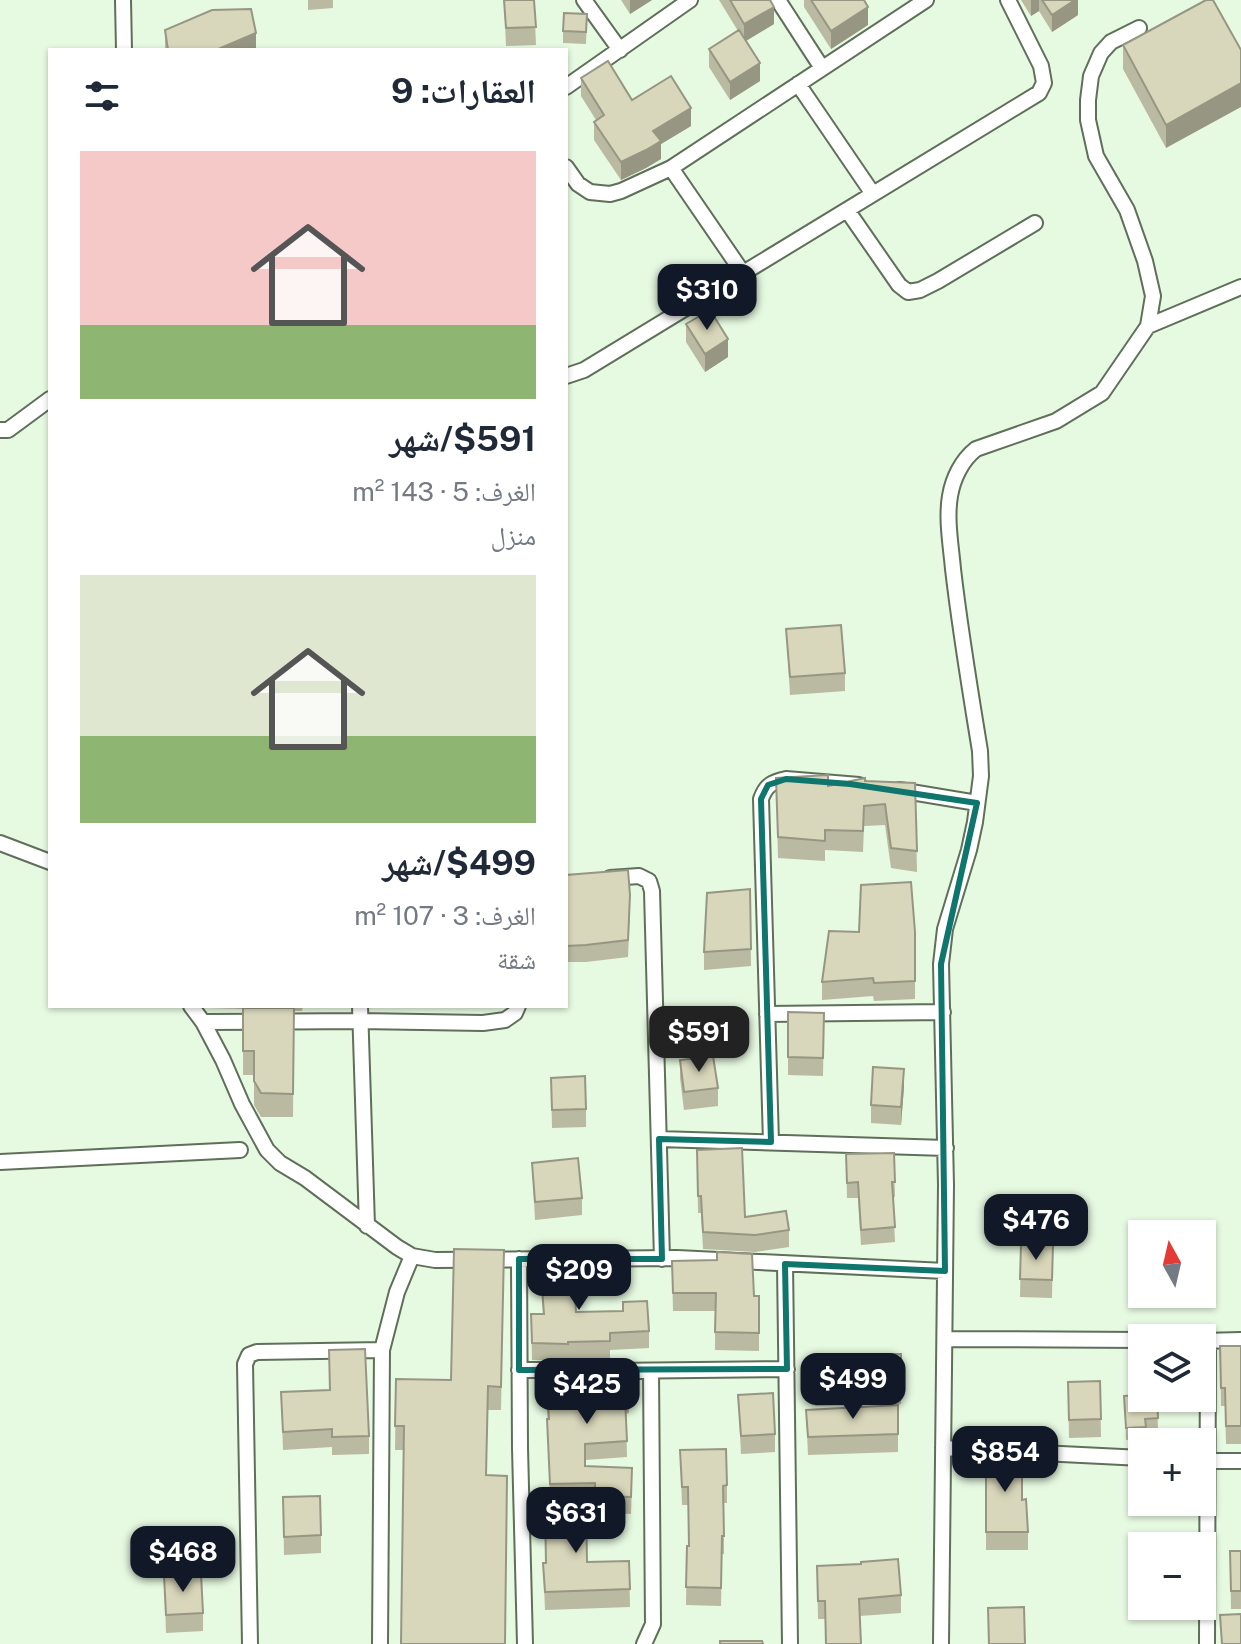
<!DOCTYPE html>
<html lang="ar">
<head>
<meta charset="utf-8">
<style>
	:root { --surface:#fff; --page:#f2f2f3; --text:#1f2937; --muted:#747a83; --accent:#111827 }
	body { margin:0; font-family:"Public Sans","Noto Naskh Arabic",sans-serif; background:var(--page); color:var(--text); direction:rtl; height:100vh; display:flex; flex-direction:column; font-size:30px; white-space:nowrap }
	* { box-sizing:border-box; margin:0 }
	p { font-size:26px; color:var(--muted) }
	.icon { flex:none; width:44px; height:44px; fill:none; stroke:currentColor; stroke-width:2; stroke-linecap:round; stroke-linejoin:round }
	.map { position:relative; flex:1; overflow:hidden; direction:ltr }
	.panel { position:absolute; left:48px; top:48px; width:520px; height:960px; display:flex; flex-direction:column; background:var(--surface); border-radius:0px; box-shadow:0 2px 6px #0004; direction:rtl }
	.panel>* { flex:none }
	.needle { width:52px; rotate:352deg }
	.tools { position:absolute; left:1128px; top:1220px; display:grid; gap:16px }
	.tools a { display:grid; place-items:center; width:88px; height:88px; border-radius:0px; background:var(--surface); box-shadow:0 2px 6px #0004; font-size:40px }
	.price { position:absolute; translate:-50% -68px; padding:0 18px; border-radius:16px; background:var(--accent); color:#fff; font-size:26px; line-height:52px; filter:drop-shadow(0 2px 4px #0008) }
	.price::after { content:''; position:absolute; left:50%; top:48px; width:24px; height:18px; margin-left:-12px; background:inherit; clip-path:polygon(0 0,100% 0,50% 100%) }
	.price.on { background:#222; color:#fff }
	ul { padding:0; list-style:none }
	li { display:grid; align-content:center; gap:16px; height:424px; padding:0 32px }
	li span { display:grid; place-items:center; height:248px; border-radius:0px; color:#555 }
	li>.icon { margin-inline-start:auto }
	span .icon { width:144px; height:144px; fill:#fffc; stroke-width:1 }
	li b { font-size:34px }
	h2 { display:flex; justify-content:space-between; align-items:center; height:96px; padding:0 32px; font-size:34px }
	.map>svg:first-child { display:block }
	.lines { fill:none; stroke-linecap:round; stroke-linejoin:round }
	.minor-casing { stroke:#5f6f5a; stroke-width:18 }
	.minor { stroke:#fff; stroke-width:14 }
	.wall { fill:#bab9a1 }
	.shaded-wall { fill:#979683 }
	.building { fill:#d8d7bb; stroke:#979683; stroke-width:2 }
	.marked { fill:none; stroke:#0f766e; stroke-width:6; stroke-linejoin:round }
</style>
</head>
<body>
<div class="map">
<svg width="1241" height="1644" viewBox="0 0 1241 1644">
	<rect width="100%" height="100%" fill="#e6f9e1"/>
	<g class="lines">
		<defs>
			<path id="minor" d="M123,0L124,50
				M584,0L620,50
				M778,0L822,68
				M798,84L873,194
				M566,87L690,0
				M566,167L578,184L590,192L610,194L621,191L671,168L926,0
				M671,168L743,273
				M847,210L899,285L908,292L920,290L938,281L1035,223
				M1148,326L1241,287
				M566,376L584,370L1039,93L1044,83L1041,66L1008,0
				M0,430H8L50,399
				M899,790L977,803
				M0,843L50,862
				M610,878L639,876L649,881L652,891L662,1259
				M191,1006L203,1022L223,1060L242,1104L267,1150L280,1163L305,1178L397,1247L412,1256L435,1260L677,1258L945,1271
				M360,1006L367,1226
				M767,1014L943,1012
				M203,1022L360,1021L483,1023L505,1020L515,1013L518,1006
				M659,1139L946,1148
				M771,1142L761,799C766,785 772,782 786,779L859,785
				M0,1162L240,1150
				M519,1259L520,1448L525,1644
				M785,1264L790,1644
				M945,1339L1142,1340
				M1202,1341L1241,1340
				M519,1370H563
				M608,1371L787,1369
				M943,1448L1142,1458
				M1202,1461H1241
				M250,1644L245,1364L249,1355L257,1352L382,1350
				M380,1644L382,1350L397,1292L412,1256
				M644,1644L653,1624L651,1372
				M941,1644L946,1185L941,964L945,929L969,850L975,822L981,776L980,751C970,690 960,630 953,569C951,546 946,519 950,496C953,478 962,460 976,449L1056,421L1102,393L1148,326L1153,296L1145,261L1127,210L1096,156L1088,120V100L1091,76L1101,53L1111,42L1139,28
				M1207,1644L1208,1341"/>
		</defs>
		<use href="#minor" class="minor-casing"/>
		<use href="#minor" class="minor"/>
	</g>
	<path class="wall" d="M308,0H333V8L308,10Z
		M504,0H534L536,45L506,46Z
		M621,0H652L630,14Z
		M719,0H770L774,24L746,41L760,81L730,100L709,67V49L738,31Z
		M804,0H864L868,25L831,49L804,7Z
		M1021,0H1078V15L1052,32L1039,11L1031,16Z
		M1206,0L1166,148L1123,69V45Z
		M587,14L586,44L563,43V31Z
		M165,30L256,50H165Z
		M581,78L632,100L691,126L661,144V159L646,168L621,180L594,140V122L596,120L581,96Z
		M686,324L728,357L705,372L686,342Z
		M786,629L845,673V691L790,695Z
		M776,778L828,786L915,783L917,872L891,868L885,825L864,826L863,852L825,850V861L778,858Z
		M566,875L630,912L628,957L586,962H566Z
		M750,889L751,966L704,970V952Z
		M859,932H915V999L874,1001L873,996L822,1000V982Z
		M210,1006H303L302,1011H294L293,1117H261L254,1105V1075H243V1009L210,1008Z
		M788,1012L824,1013L823,1076L788,1075Z
		M680,1060L718,1088V1106L684,1110L680,1078Z
		M551,1078L586,1109V1127L552,1128Z
		M904,1087L901,1125L871,1123V1105Z
		M697,1150L745,1217L789,1230V1247L755,1252L703,1249L701,1213H698Z
		M894,1153L895,1197H893L895,1242L861,1245L858,1198H847L846,1154Z
		M532,1163L582,1198V1215L535,1220Z
		M1021,1244L1053,1245L1052,1298L1020,1297Z
		M504,1250L501,1410H488L486,1475L506,1644L404,1450H395L396,1379L451,1380Z
		M672,1261L754,1296H759V1351L715,1350V1311H673Z
		M540,1262L576,1312L649,1331V1348L610,1350V1358L568,1359V1361L532,1360L531,1314H543Z
		M1220,1346H1241V1444H1226L1225,1406H1221Z
		M329,1350L369,1436V1454L332,1455V1447L283,1450L281,1392L330,1390Z
		M901,1354V1404L815,1406V1355Z
		M546,1370L629,1397V1413L626,1414L627,1457L585,1460V1466L632,1484L631,1514L595,1512V1499L550,1501Z
		M1100,1381L1101,1437L1069,1438L1068,1382Z
		M738,1395L775,1434V1452L741,1454Z
		M1124,1396L1157,1398L1158,1430L1146,1431V1439L1126,1440Z
		M898,1405V1452L808,1455L806,1410Z
		M680,1450L727,1485V1503H724V1554H722L721,1606L686,1605L687,1546H689L688,1505H682Z
		M986,1454L1022,1500L1028,1532V1550H986Z
		M283,1497L321,1535V1553L284,1555Z
		M1230,1551H1241V1609H1231Z
		M629,1561L630,1607L545,1610L543,1563Z
		M817,1566L901,1595V1613L860,1616L861,1644H826L825,1619H818Z
		M164,1575L203,1613V1631L166,1633Z
		M1164,1606H1197V1608L1164,1609Z"/>
	<path class="shaded-wall" d="M630,0H652L630,14Z
		M1031,0H1039V11L1031,16Z
		M1075,0H1078V15L1052,32V15Z
		M774,7V24L744,42V24Z
		M868,7V25L831,49V31Z
		M256,33V50H216Z
		M760,63V81L730,100V82Z
		M1241,83V107L1166,148V125Z
		M691,108V126L661,144V159L646,168L621,180V162L653,131Z
		M728,339V357L705,372V354Z
		M904,1069V1087L901,1125V1107Z"/>
	<path class="building" d="M504,0H534L536,27L506,28Z
		M730,0H770L774,7L744,24Z
		M811,0H864L868,7L831,31Z
		M1042,0H1075L1052,15Z
		M1206,0H1213L1241,50V83L1166,125L1123,45Z
		M251,9L256,33L216,50H168L165,30L212,10Z
		M564,13L587,14L586,32L563,31Z
		M739,30L760,63L730,82L709,49Z
		M608,61L632,100L671,76L691,108L653,131L661,141L646,150L621,162L594,122L604,115L581,78Z
		M710,310L728,339L705,354L686,324Z
		M841,625L845,673L790,677L786,629Z
		M828,775V786L865,778V781L915,783L917,851L891,848L885,804L864,806L863,831L825,830V841L778,837L776,778Z
		M628,870L630,895L628,940L586,945L566,946V875Z
		M911,882L915,932V981L874,983L873,978L822,982L829,931L859,932L861,885Z
		M750,889L751,949L704,952L707,893Z
		M243,1008H294L293,1094L261,1093L254,1081V1051H243Z
		M788,1012L824,1013L823,1058L788,1057Z
		M713,1056L718,1088L684,1092L680,1060Z
		M873,1067L904,1069L901,1107L871,1105Z
		M585,1076L586,1109L552,1110L551,1078Z
		M742,1148L745,1217L786,1211L789,1230L755,1235L703,1232L701,1196H698L697,1150Z
		M894,1153L895,1182H892L895,1227L861,1230L858,1182L847,1183L846,1154Z
		M578,1158L582,1198L535,1202L532,1163Z
		M1021,1244L1053,1245L1052,1280L1020,1279Z
		M454,1249L504,1250L501,1387L488,1386L486,1475L507,1476L505,1644H401L404,1426H395L396,1379L451,1380Z
		M717,1252L752,1254L754,1296H759V1333L715,1332L716,1293H673L672,1261L717,1260Z
		M573,1259L576,1312L623,1311V1302L647,1301L649,1331L610,1333V1341L568,1342V1344L532,1343L531,1314H544L540,1262Z
		M1220,1346H1241V1426H1226L1225,1388H1221Z
		M365,1349L369,1436L332,1437V1429L283,1432L281,1392L330,1390L329,1350Z
		M901,1354V1386L815,1388V1355Z
		M626,1365L629,1397L625,1398L627,1441L585,1444V1466L632,1468L631,1497L595,1496V1483L550,1484L547,1419H549L546,1370Z
		M1100,1381L1101,1419L1069,1420L1068,1382Z
		M773,1393L775,1434L741,1436L738,1395Z
		M1142,1395V1398H1157L1158,1418L1145,1419L1146,1427L1126,1428L1124,1396Z
		M898,1405V1434L808,1437L806,1410Z
		M726,1449L727,1485L723,1486L724,1536H722L721,1588L686,1587L687,1546H689L688,1487H682L680,1450Z
		M986,1454H1022V1500L1026,1499L1028,1532H986Z
		M320,1496L321,1535L284,1537L283,1497Z
		M586,1504L587,1562L629,1561L630,1589L545,1592L543,1563H546L545,1505Z
		M1230,1551H1241V1591H1231Z
		M898,1559L901,1595L859,1599L861,1644H826L825,1601H818L817,1566L861,1564V1562Z
		M201,1574L203,1613L166,1615L164,1575Z
		M1024,1607L1025,1644H989L988,1608Z
		M1241,1614V1644H1222L1220,1615Z
		M720,1641H762L763,1644H720Z"/>
	<path class="marked" d="M786,779L850,784L977,803L941,964L945,1271L785,1264L787,1369L519,1370V1259H662L659,1139L771,1142L761,799L768,785Z"/>
</svg>
<div class="tools">
<a><svg class="needle" viewBox="-14 -14 28 28"><path d="M0-13l5 13h-10z" fill="#e53935"/><path d="M0 13l5-13h-10z" fill="#747a83"/></svg></a>
<a><svg class="icon" aria-label="layers" viewBox="0 0 24 24"><path d="M12 4l9 5-9 5-9-5zM3 14l9 5 9-5"/></svg></a>
<a>+</a>
<a>−</a>
</div>
<b class="price" style="left:707px;top:332px">$310</b>
<b class="price on" style="left:699px;top:1074px">$591</b>
<b class="price" style="left:1036px;top:1262px">$476</b>
<b class="price" style="left:579px;top:1312px">$209</b>
<b class="price" style="left:853px;top:1421px">$499</b>
<b class="price" style="left:587px;top:1426px">$425</b>
<b class="price" style="left:1005px;top:1494px">$854</b>
<b class="price" style="left:576px;top:1555px">$631</b>
<b class="price" style="left:183px;top:1594px">$468</b>
<section class="panel">
<h2>العقارات: 9<svg class="icon" aria-label="filters" viewBox="0 0 24 24"><path d="M4 7h16M4 17h16"/><circle cx="9" cy="7" r="2"/><circle cx="15" cy="17" r="2"/></svg></h2>
<ul>
<li><span style="background:linear-gradient(#f6c9c9 70%,#8fb573 0)"><svg class="icon" aria-label="home" viewBox="0 0 24 24"><path d="M3 11l9-7 9 7M6 9v11h12V9"/></svg></span><div><b>$591/شهر</b><p>الغرف: 5 · 143 m²</p><p>منزل</p></div></li>
<li><span style="background:linear-gradient(#dfe7d0 65%,#8fb573 0)"><svg class="icon" aria-label="home" viewBox="0 0 24 24"><path d="M3 11l9-7 9 7M6 9v11h12V9"/></svg></span><div><b>$499/شهر</b><p>الغرف: 3 · 107 m²</p><p>شقة</p></div></li>
</ul>
</section>
</div>
</body>
</html>
